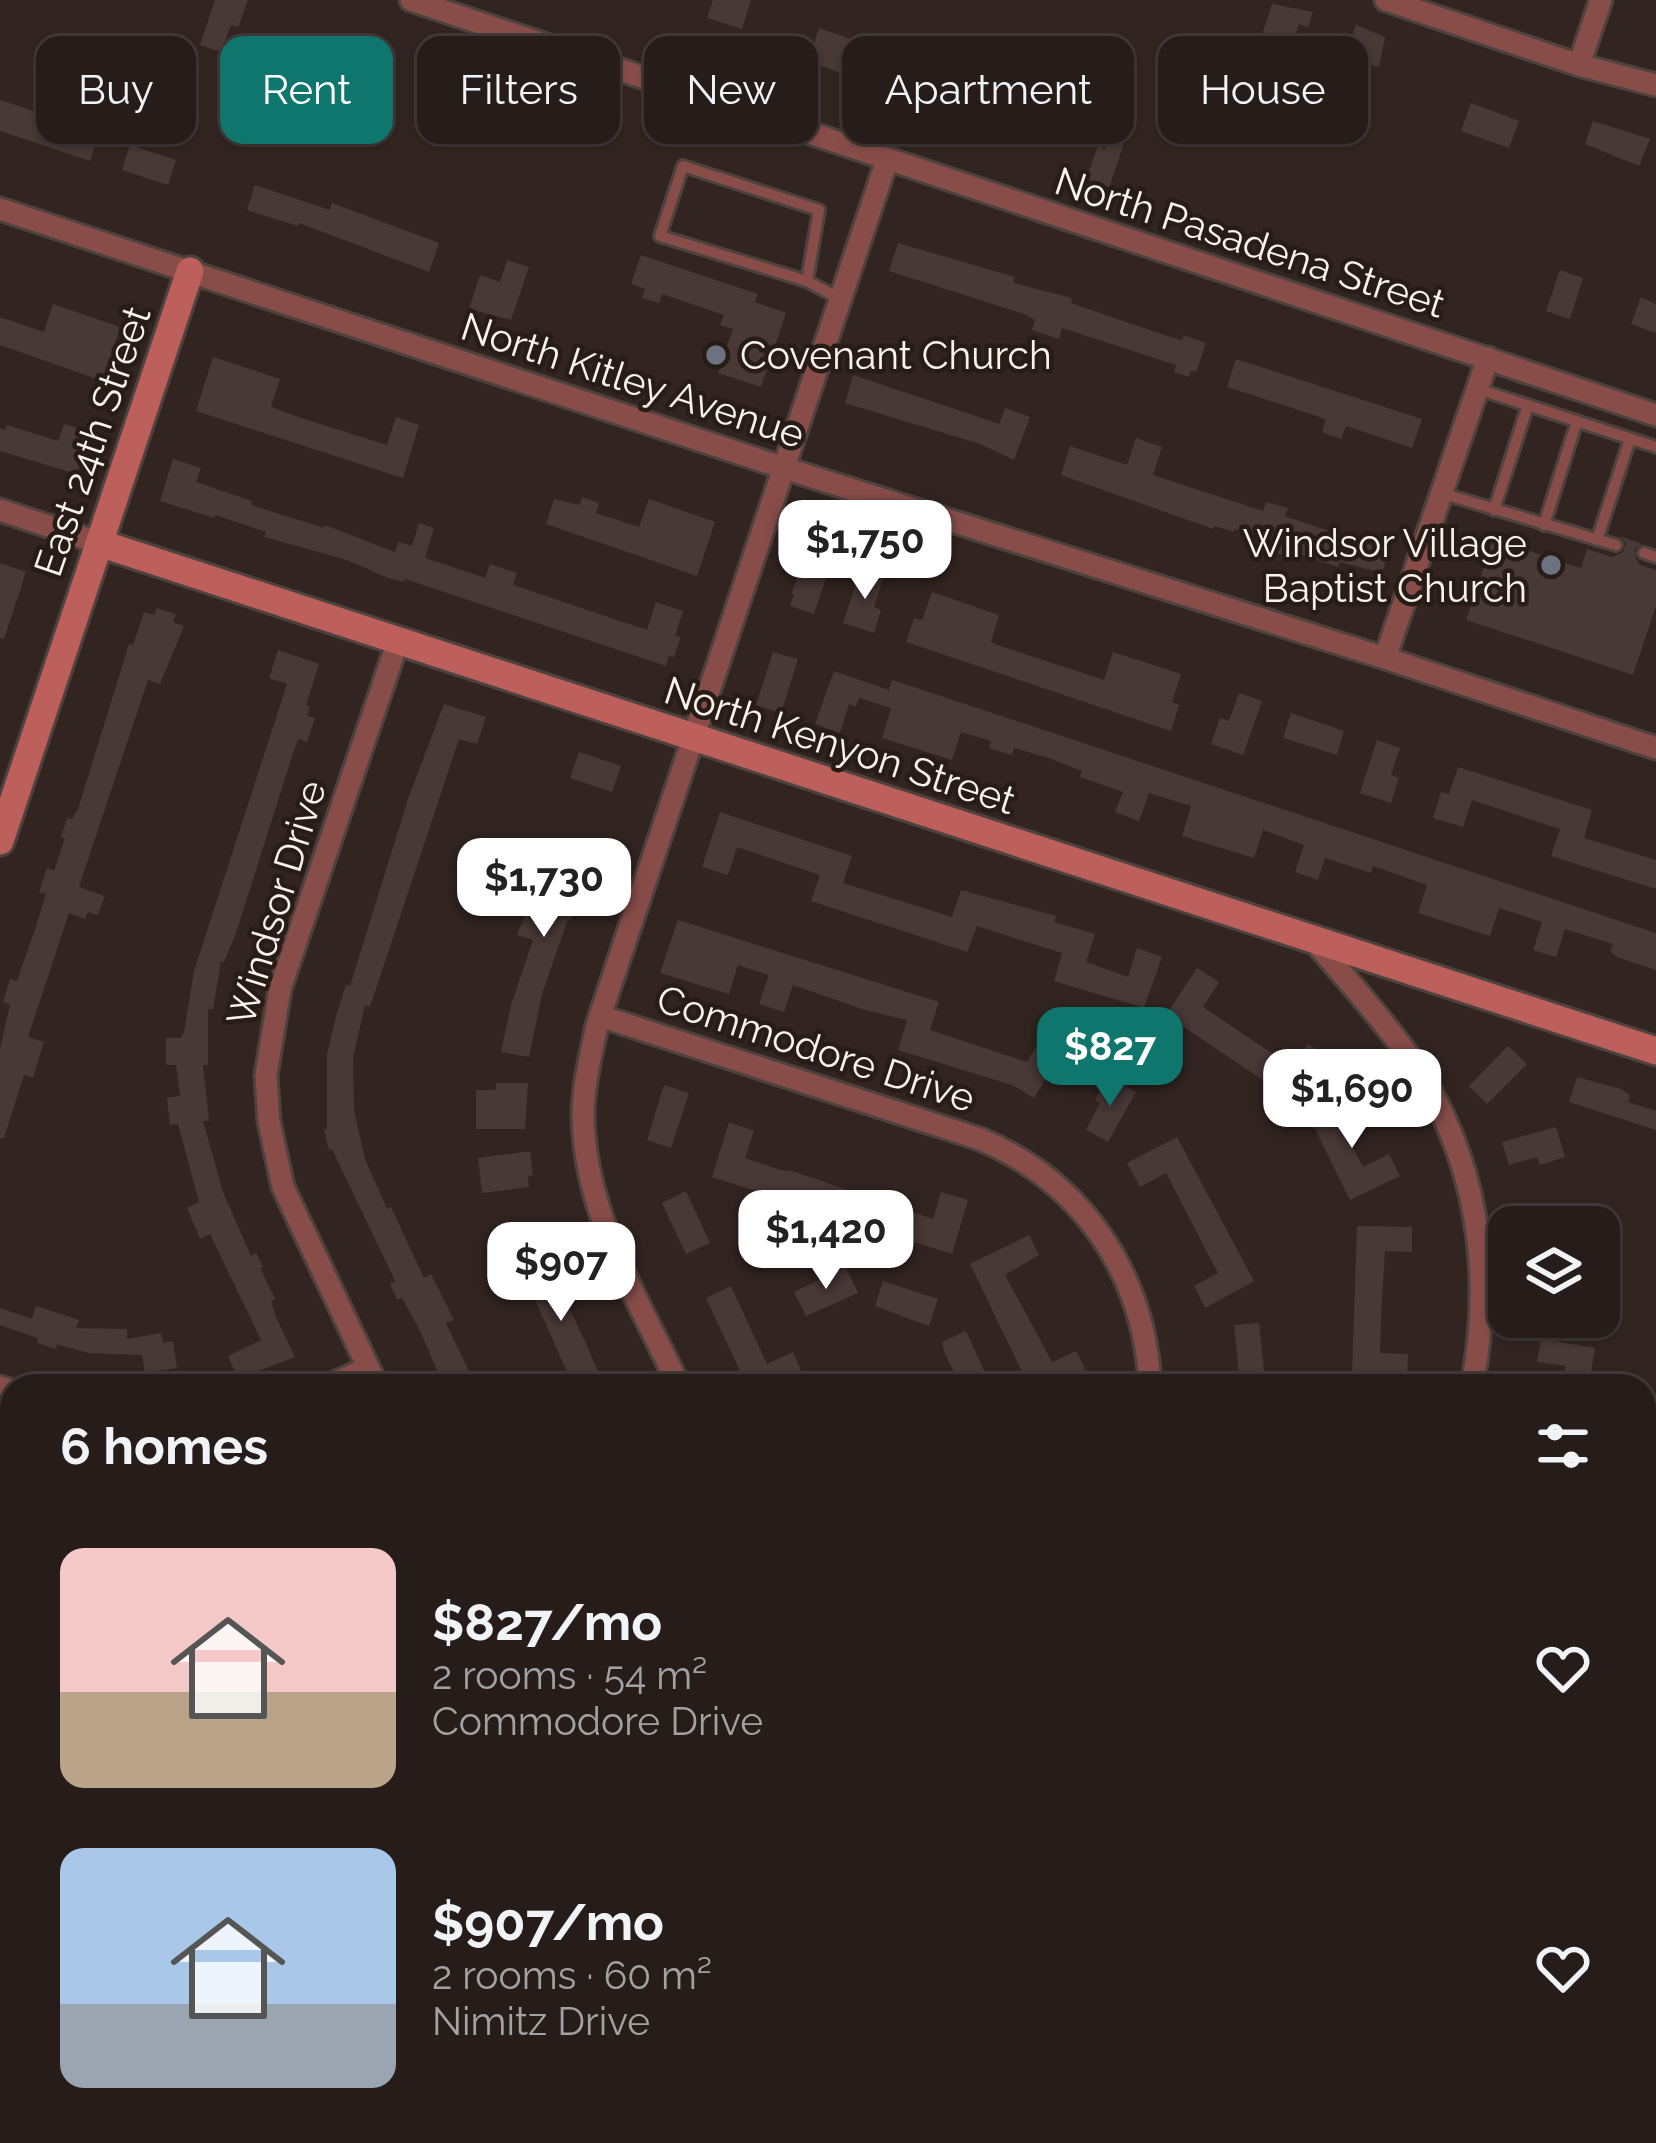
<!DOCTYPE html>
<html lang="en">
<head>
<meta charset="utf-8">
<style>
	:root { --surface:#261c19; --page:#322926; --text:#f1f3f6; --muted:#a4a1a2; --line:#423a38; --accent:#0f766e }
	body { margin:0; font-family:Raleway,sans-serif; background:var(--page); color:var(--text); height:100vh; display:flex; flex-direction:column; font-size:45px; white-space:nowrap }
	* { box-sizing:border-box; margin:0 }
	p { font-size:39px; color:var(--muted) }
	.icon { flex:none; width:66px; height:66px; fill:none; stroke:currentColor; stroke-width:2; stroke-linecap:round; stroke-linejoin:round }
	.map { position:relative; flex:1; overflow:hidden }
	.drawer { position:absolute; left:0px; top:1374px; width:1656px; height:771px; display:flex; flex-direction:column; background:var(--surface); border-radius:36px 36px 0 0; box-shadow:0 3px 9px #0004,0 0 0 3px var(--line) }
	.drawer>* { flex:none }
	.banner { position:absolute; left:36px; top:36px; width:1584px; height:108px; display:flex; gap:24px }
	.buttons { position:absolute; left:1488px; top:1206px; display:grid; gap:24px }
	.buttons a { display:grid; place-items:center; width:132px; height:132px; border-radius:24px; background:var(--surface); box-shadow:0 3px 9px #0004,0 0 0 3px var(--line); font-size:60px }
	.price { position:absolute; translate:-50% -102px; padding:0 27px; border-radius:24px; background:#fff; color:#222; font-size:39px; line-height:78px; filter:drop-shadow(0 3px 6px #0008) }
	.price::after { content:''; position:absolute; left:50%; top:72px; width:36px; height:27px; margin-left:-18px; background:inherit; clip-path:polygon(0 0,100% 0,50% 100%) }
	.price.selected { background:var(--accent); color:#fff }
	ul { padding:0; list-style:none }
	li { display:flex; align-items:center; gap:36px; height:300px; padding:0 60px }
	li span { display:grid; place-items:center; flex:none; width:336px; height:240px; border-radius:24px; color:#555 }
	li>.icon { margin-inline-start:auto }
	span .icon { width:144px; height:144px; fill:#fffc; stroke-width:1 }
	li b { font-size:51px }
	h2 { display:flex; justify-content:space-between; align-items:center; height:144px; padding:0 60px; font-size:51px }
	.pill { padding:0 42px; border-radius:24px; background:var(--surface); box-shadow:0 3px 9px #0004,0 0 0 3px var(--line); font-size:42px; line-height:108px }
	.pill.selected { background:var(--accent); color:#fff }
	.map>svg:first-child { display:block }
	.building { fill:#483836 }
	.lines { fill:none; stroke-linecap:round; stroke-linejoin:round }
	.lane-casing { stroke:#4e423e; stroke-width:16 }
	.street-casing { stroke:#4e423e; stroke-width:27 }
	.secondary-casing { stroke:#4e423e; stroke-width:33 }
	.lane { stroke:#884d49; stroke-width:10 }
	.street { stroke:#884d49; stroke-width:21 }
	.secondary { stroke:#bd5f5b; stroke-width:27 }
	.worship-dot { fill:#6b7280; stroke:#281c17; stroke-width:4.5 }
	.labels { text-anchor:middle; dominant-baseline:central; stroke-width:9; stroke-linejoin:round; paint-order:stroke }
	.street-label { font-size:39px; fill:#fbf2ee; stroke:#281c17 }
	.poi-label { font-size:39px; fill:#fbf2ee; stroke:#281c17; text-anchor:start }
</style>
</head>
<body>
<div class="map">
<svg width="1656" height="2143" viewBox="0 0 1656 2143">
	<rect width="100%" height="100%" fill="#322521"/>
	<path class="building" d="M215,0H248L238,27L231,25L221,52L200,45Z
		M713,0H751L742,29L707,18Z
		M1272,4L1313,12L1308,27L1299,24L1288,57L1258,47Z
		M1356,25L1385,37L1379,67L1366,63L1363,71L1343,64Z
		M819,28L868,45L866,53L880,58L873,79L859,75L857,79L808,61Z
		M298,43L327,53L318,78L306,74L304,79L287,73Z
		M969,61L1000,71L995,83L1024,93L1011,131L984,122L987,112L955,101Z
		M0,100L72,123L76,110L104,119L90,161L0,131Z
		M1471,103L1519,121L1509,148L1461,131Z
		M1593,121L1650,139L1639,166L1585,144Z
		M1109,135L1125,140L1109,188L1086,179L1098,146L1105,149Z
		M130,145L176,160L168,185L122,170Z
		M255,185L330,210L332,203L439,243L429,272L299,223L298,226L247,210Z
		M898,243L1015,277L1013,283L1072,298L1071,303L1167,336L1182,340L1184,335L1206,343L1196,372L1191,371L1189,377L1174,372L1176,365L1062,328L1059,339L1032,330L1035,320L1024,314L889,271Z
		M641,255L758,294L755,302L786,313L761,387L718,373L733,329L720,325L724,315L662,294L659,303L642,298L645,289L631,284Z
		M507,260L529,267L511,320L469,309L480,275L500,282Z
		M1560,270L1583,278L1570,319L1546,311Z
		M1641,297L1656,304V333L1631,324Z
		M53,304L120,327L103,381L0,345V317L44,332Z
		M213,357L280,379L271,407L301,418L387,445L396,417L419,425L403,478L196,411Z
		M1236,359L1422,419L1412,448L1346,426L1341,439L1322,432L1326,420L1317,416L1227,387Z
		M853,375L999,424L1005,408L1030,417L1014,460L980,444L845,403Z
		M64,424L91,432L77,474L0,451V428L5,430L7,425L58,441Z
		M1136,438L1162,447L1153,475L1263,511L1266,502L1288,508L1285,516L1389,551L1382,573L1340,562L1338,567L1294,552L1292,558L1270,551L1273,541L1235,529L1234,532L1215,526L1213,529L1061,475L1070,446L1127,465Z
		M173,459L201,468L196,482L252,501L251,505L324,528L325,525L395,552L398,542L412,546L419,523L434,528L425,558L485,578L490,564L517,573L513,585L647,630L656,602L683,611L675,636L681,637L674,657L669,656L666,666L405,579L404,582L388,578L347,560L264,537L266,532L215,515L214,518L160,501Z
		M582,497L599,503L596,513L639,527L649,499L715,522L697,576L546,524L554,499L580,505Z
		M1620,536L1642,544L1635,549L1636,559L1640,565L1656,570V606L1633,675L1466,620L1493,539L1581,568L1587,549L1612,557L1622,553L1626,544Z
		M808,552L832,560L814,614L790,606L794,595L791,594Z
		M0,563L26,572L4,639L0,638Z
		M861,569L884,576L874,607L881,610L874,633L843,623Z
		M932,592L999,615L991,642L997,645L1104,680L1113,652L1181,674L1172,702L1179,705L1171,731L906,642L914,618L922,620Z
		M157,608L176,614L173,622L184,626L160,684L148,680L79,887L105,896L98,915L88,912L85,919L69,913L28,1037L44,1042L33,1078L24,1075L4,1138H0V1049L10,1005L3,1002L10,979L17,981L35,929L46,894L39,892L47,868L54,871L65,838L61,837L67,818L72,819L78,809L129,644L133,645L144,612L154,615Z
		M278,650L319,664L306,705L310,707L307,716L315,718L307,742L299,739L295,747L236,933L224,962L221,961L213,1009H208V1065H203L209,1121H203L223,1192L251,1256L256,1253L263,1267L260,1268L275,1299L271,1301L276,1317L295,1357L238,1379L228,1356L261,1340L210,1234L200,1239L187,1208L199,1202L178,1124L170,1125L167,1098L180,1096L176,1065H166V1038H181L184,1032L194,971L287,684L269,678Z
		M773,652L798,659L781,713L756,705Z
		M834,671L889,690L892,680L923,690L1656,933V970L1617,957L1610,951L1613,944L1565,929L1556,957L1533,950L1542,922L1499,908L1490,936L1418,913L1427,885L1373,866L1371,873L1325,858L1318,880L1295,872L1304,845L1263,830L1254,858L1182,836L1191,806L1149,793L1139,821L1115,812L1123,792L1080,777L1082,771L1052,759L1014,748L1012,755L989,748L991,741L961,732L952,760L882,738L891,708L859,698L856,707L849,704L840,733L815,724Z
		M1239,693L1262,701L1243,755L1211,744L1220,718L1229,721Z
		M444,704L486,717L477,744L459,739L370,1007L365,1005L353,1058L354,1111L365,1159L387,1209L391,1207L424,1278L431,1274L454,1320L446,1323L476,1386H444L420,1331L402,1298L397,1300L390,1284L395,1281L332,1149L329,1150L324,1130L327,1129V1054L336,1016L346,985L350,986L408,799Z
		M1291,713L1344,731L1337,755L1283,738Z
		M1377,740L1400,748L1391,775L1399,778L1391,803L1360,793Z
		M579,752L621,766L612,792L570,778Z
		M1458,767L1592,810L1584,838L1656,860V889L1551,856L1560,829L1472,800L1463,827L1433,818L1441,792L1449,794Z
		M720,812L852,856L843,883L952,917L961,890L1056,916L1054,922L1095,934L1086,962L1128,977L1137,948L1162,957L1144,1008L1054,981L1062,953L977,926L967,952L811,901L820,875L737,847L728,875L702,867Z
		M563,850L590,859L587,867L595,869L588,893L580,891L571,920L568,919L542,994L529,1057L501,1052L511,1005L533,940L517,935L538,883L529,880L537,854L559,862Z
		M678,920L939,1002L930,1030L1027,1062L1042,1036L1070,1054L1056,1077L1049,1073L1034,1098L1012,1085L898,1050L907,1020L865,1010L793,985L784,1012L759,1004L769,975L738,965L729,994L660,973Z
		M1197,968L1219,982L1203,1007L1258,1044L1293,1067L1308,1044L1328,1057L1297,1103L1166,1015Z
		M1508,1046L1527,1064L1487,1104L1469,1086Z
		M1108,1077L1136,1092L1108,1142L1086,1130L1100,1103L1095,1100Z
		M1577,1077L1621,1089L1630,1095L1628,1102L1656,1111V1130L1569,1102Z
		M496,1083H528L525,1129H476V1090H495Z
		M664,1085L689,1093L671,1148L647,1140Z
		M1361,1097L1371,1118L1344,1131L1363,1167L1389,1154L1400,1176L1350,1200L1311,1121Z
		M729,1122L754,1131L745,1158L780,1170L792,1171L933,1219L941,1192L968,1200L952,1254L712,1177Z
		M1556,1127L1565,1157L1540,1165L1537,1157L1509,1165L1502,1142Z
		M1177,1137L1254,1281L1205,1308L1194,1286L1218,1273L1166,1173L1140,1187L1127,1163Z
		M524,1152H530L533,1175L528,1176L529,1187L482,1193L478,1158Z
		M686,1191L710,1243L686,1254L662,1203Z
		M1357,1226L1412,1227V1252L1385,1251L1381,1316L1380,1353L1408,1354L1407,1378L1352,1375Z
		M1029,1235L1039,1255L1005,1275L1052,1362L1076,1351L1084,1366L1085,1373L1060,1386H1029L970,1264Z
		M544,1255L584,1339L604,1386H575L564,1365L520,1266Z
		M846,1267L858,1293L806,1316L794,1292Z
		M883,1281L938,1299L929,1326L875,1306Z
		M731,1286L767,1364L793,1352L803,1375L793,1380L796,1386H747L706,1298Z
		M36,1306L79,1320L76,1328L127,1329V1339L161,1333L163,1343L173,1341L177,1368L145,1373L142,1355L88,1353L57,1344L56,1349L37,1343L38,1338L0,1325V1308L32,1319Z
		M1259,1323L1265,1379L1240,1382L1234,1325Z
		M966,1331L991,1386H961L945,1354L942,1342Z
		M1541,1339L1595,1348L1590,1378L1564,1374L1566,1366L1537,1362Z"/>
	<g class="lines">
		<defs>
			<path id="lane" d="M807,281L660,236L683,166L819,210L807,281L840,299
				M1478,389L1656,447
				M1444,494L1616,545
				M1494,510L1528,405
				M1544,525L1577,421
				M1597,540L1630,439
				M1644,553L1656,557
				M1644,2049L1656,2053"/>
			<path id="street" d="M411,0L1656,415
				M1386,0L1579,65L1656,85
				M1579,65L1601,0
				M0,209L784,468L1385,658L1656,748
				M0,510L99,543
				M1385,658L1488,358
				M1316,943C1347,980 1381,1017 1410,1058C1477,1154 1494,1272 1472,1386
				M600,1016L980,1139C1083,1182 1145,1275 1150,1386
				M328,1386L368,1368
				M377,1386L283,1187L269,1122L266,1075L280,989L398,641
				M679,1386C638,1299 585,1215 583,1117C583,1085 591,1055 597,1025L887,160
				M0,1387L12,1391
				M0,1674L12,1678
				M1644,1738L1656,1702
				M0,1963L12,1967
				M731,2133L735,2143
				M1021,2133L1024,2143
				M1495,2133L1526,2143"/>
			<path id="secondary" d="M99,543L1656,1051
				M0,841L190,271
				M1644,1863L1656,1827
				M1551,2143L1554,2133"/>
		</defs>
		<use href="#lane" class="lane-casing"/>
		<use href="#street" class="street-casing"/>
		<use href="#secondary" class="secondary-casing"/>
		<use href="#lane" class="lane"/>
		<use href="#street" class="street"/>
		<use href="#secondary" class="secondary"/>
	</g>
	<g class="worship-dot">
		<circle cx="716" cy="355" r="12"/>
		<circle cx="1551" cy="565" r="12"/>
	</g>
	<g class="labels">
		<g class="street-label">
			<text transform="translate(1250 242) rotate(18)">North Pasadena Street</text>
			<text transform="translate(633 380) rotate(18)">North Kitley Avenue</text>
			<text transform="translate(92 441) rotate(-71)">East 24th Street</text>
			<text transform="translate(840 745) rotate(18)">North Kenyon Street</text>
			<text transform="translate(276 903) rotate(-73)">Windsor Drive</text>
			<text transform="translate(816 1048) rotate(18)">Commodore Drive</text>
		</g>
		<g class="poi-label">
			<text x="740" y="355">Covenant Church</text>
			<text x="1527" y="543" text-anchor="end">Windsor Village<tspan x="1527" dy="45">Baptist Church</tspan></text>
		</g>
	</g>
</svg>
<div class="buttons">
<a><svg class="icon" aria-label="layers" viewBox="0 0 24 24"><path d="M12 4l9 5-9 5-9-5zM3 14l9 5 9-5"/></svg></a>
</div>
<b class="price" style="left:865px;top:602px">$1,750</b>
<b class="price" style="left:544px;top:940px">$1,730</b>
<b class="price selected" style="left:1110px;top:1109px">$827</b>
<b class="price" style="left:1352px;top:1151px">$1,690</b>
<b class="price" style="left:826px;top:1292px">$1,420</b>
<b class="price" style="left:561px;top:1324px">$907</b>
<div class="banner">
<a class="pill">Buy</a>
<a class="pill selected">Rent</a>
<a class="pill">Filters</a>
<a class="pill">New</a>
<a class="pill">Apartment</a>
<a class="pill">House</a>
</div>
<section class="drawer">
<h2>6 homes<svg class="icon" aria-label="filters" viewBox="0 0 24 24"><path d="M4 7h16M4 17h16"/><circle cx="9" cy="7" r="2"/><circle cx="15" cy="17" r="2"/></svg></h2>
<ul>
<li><span style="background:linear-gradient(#f6c9c9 60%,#b9a48a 0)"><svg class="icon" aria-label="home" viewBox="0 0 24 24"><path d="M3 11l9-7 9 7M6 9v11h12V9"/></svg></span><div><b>$827/mo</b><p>2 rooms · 54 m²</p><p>Commodore Drive</p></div><svg class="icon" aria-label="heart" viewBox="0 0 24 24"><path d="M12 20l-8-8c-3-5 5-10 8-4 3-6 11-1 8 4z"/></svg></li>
<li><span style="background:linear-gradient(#a9c7e8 65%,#9aa5b1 0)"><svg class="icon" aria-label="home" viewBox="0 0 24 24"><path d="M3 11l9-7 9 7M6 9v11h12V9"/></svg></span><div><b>$907/mo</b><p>2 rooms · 60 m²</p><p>Nimitz Drive</p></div><svg class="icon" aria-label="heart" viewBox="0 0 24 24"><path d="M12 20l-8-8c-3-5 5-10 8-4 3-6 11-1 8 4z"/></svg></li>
</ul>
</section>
</div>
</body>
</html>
